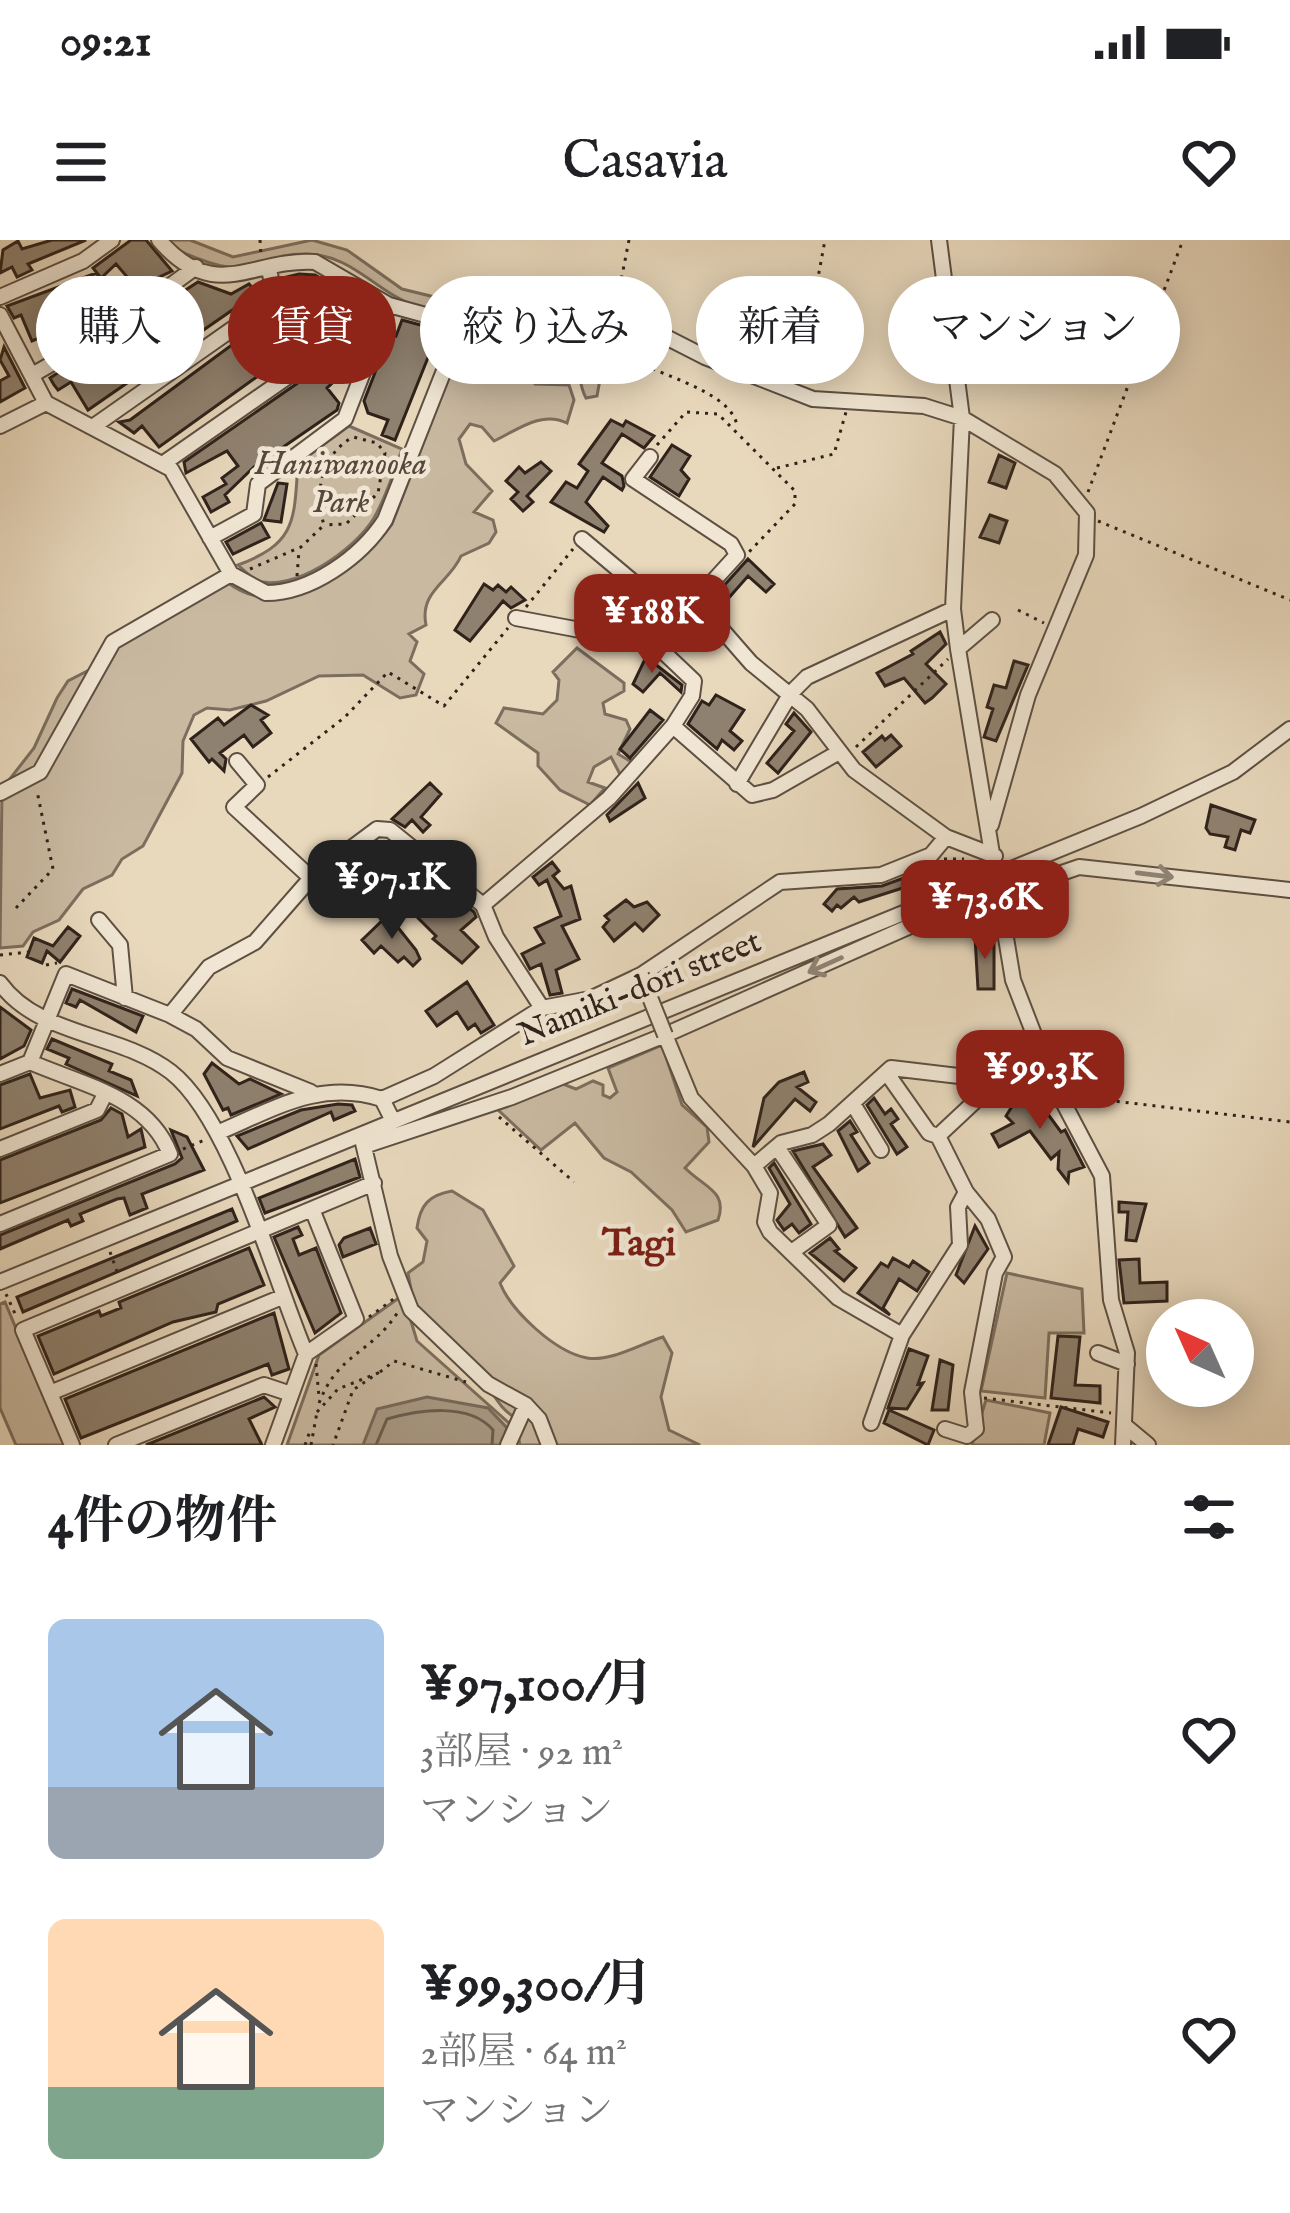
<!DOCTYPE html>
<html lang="ja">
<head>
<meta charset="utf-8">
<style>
	:root { --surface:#fff; --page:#f2f2f2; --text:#202124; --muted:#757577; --accent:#8f2418 }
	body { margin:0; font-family:"IM FELL English","Noto Serif JP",serif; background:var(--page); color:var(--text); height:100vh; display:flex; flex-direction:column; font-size:45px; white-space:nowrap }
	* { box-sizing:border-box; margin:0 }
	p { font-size:39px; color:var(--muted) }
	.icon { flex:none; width:66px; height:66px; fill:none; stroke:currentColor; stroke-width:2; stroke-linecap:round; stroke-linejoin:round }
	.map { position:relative; height:1205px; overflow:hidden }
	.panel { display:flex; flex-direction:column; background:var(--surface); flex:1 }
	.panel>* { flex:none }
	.top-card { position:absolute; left:36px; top:36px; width:1218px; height:108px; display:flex; gap:24px }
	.needle { width:78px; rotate:315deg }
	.fabs { position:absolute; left:1146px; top:1059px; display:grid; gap:24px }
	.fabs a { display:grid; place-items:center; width:108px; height:108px; border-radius:50%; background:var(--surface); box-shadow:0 6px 30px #0003; font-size:60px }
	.price { position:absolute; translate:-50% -102px; padding:0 27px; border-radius:24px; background:var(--accent); color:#fff; font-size:39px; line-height:78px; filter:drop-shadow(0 3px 6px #0008) }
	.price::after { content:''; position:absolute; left:50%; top:72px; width:36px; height:27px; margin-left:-18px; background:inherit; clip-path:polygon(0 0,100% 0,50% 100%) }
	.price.on { background:#222; color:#fff }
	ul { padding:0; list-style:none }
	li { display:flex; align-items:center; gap:36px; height:300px; padding:0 48px }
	li span { display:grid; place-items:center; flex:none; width:336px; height:240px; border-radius:18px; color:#555 }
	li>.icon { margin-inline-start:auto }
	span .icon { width:144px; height:144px; fill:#fffc; stroke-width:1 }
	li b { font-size:51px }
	h2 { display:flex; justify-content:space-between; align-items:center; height:144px; padding:0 48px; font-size:51px }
	.chip { padding:0 42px; border-radius:54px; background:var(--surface); box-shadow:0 6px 30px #0003; font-size:42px; line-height:108px }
	.chip.on { background:var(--accent); color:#fff }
	.status { display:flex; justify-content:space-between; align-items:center; height:84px; padding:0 60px; background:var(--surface); direction:ltr }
	.status svg { height:33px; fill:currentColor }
	header { display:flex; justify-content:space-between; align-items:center; height:156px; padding:0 48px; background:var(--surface); font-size:54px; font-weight:600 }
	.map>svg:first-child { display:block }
	.green { fill:#c9b9a1; stroke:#7c6e5e; stroke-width:3 }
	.water { fill:#a99a85; stroke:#786a5b; stroke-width:3 }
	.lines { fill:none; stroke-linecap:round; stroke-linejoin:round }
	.shore { stroke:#6c5e50; stroke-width:3 }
	.building { fill:#8f816f; stroke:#2f221b; stroke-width:3 }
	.minor-casing { stroke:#5d5043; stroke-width:18 }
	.path { stroke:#2f221b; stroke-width:3; stroke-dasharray:3 6; stroke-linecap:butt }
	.minor { stroke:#f0e6d3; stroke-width:14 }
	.minor-bridge-casing { stroke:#5d5043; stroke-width:18; stroke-linecap:butt }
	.minor-bridge { stroke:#f0e6d3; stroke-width:14 }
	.oneway { stroke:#908477 }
	.labels { text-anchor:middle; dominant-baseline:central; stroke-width:9; stroke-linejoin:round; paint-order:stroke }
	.park-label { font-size:33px; font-style:italic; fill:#56483c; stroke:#f0e6d3 }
	.street-label { font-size:33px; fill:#2f221b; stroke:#f0e6d3 }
	.quarter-label { font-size:39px; font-weight:bold; fill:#7a1f14; stroke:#f0e6d3 }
</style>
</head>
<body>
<div class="status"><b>09:21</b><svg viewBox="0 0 49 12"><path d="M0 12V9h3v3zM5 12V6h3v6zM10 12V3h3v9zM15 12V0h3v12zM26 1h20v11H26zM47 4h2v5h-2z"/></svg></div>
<header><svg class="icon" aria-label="menu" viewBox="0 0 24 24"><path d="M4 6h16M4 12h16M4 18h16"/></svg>Casavia<svg class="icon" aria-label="heart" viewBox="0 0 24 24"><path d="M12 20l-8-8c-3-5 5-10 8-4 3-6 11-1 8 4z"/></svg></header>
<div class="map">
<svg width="1290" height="1205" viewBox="0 0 1290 1205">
	<rect width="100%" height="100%" fill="#e8d8bc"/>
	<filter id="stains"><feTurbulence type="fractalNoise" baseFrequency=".00167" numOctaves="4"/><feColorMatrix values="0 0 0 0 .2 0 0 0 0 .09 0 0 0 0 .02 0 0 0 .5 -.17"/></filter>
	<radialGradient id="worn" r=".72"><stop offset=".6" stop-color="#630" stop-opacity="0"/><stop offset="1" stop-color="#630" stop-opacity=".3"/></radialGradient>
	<path class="green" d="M167,0H190L233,17L312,0L347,10L402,49L488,70C391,91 372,15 307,14C258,13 257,42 199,19C186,14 177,11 167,0Z
		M592,72L604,76C600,95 608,110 622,123L601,134L597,156L586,158C575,138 583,118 566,98L543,95L521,127L535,144L569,145L574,160L567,183C541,170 516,191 494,201L482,187L470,184L459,199L466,224L492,251L474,272L493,280L496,292L489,303L461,316C450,342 419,351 426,385L409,394L417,402L410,421L424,434L416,455L400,458L363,435L319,436L266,461L230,470L207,468L194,475L183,501L182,533L143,606L122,619L112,635L83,649L59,680L33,692L23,706L0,708L2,549L34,508L57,458L68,441L95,427L115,405L227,342C282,385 357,332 392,284L467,90L483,86L468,125L485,134L506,117L518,79Z
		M349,186L402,209C394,232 386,257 374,278C355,310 292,354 255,340L238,325C297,303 294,280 298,223Z
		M577,408L624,443V451L603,463L605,474L626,480L630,489L618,514L630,521L638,517L623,540L611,517L594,527L588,542L605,548L590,565L560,550L538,526V513L496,483L504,468L543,474L557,460L559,440L553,432Z
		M662,805L682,865L707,887L709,902L685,928C705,948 728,951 718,980L686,992L672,970L631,932L604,918L575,883L541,910L496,868L563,844L576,849L593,841L603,845V855L610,858L617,852L608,828Z
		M452,951L483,970L514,1026L500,1043C511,1071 555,1112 587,1118C611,1122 640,1104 663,1097L672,1113L661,1157L669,1190L700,1205H520L514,1177C498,1167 495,1154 482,1140C433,1088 423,1120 408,1033L423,1022L427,1001L417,988C420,965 429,955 452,951Z
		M1007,1033L1082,1049L1084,1093H1049L1045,1158L981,1151Z
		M403,1055L417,1101L510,1184L506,1205H287L319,1115Z
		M5,1062L64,1205H16L0,1168V1064Z
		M986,1160L1050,1173L1044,1205H972Z"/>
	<path class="water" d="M427,1157L488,1168L507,1188L502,1205H363L377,1169Z"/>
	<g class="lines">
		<path class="shore" d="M376,1205L387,1179C419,1170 469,1162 493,1190L492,1205"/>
	</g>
	<path class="building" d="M52,0H86L28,24L32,30L17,37L12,27L0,33L3,10L18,1L22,9Z
		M131,0H146L172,31L134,49L110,73L107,69L32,101L21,75L14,78L7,66L96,33L114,52L129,39L116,24L101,38L93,28Z
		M299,34L315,35L370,67L366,77L338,67L356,90L347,95L336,80L159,207L142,186L134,193L119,182L130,180L275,73L291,92L286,69L297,59L315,79L330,58L304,52L313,44L284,47L282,38Z
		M198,42L231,54L249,44L257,53L88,170L71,142L58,150L54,145L50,138Z
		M402,80L439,90L395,200L382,195L388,180L368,173L364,161L390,94L396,96Z
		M4,107L25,148L0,162V141L9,136L0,120Z
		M338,115L354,123L327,148L339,163L337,170L254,227L225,255L229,262L211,272L203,257L226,244L222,238L238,226L227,211L186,233L184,222Z
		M611,180L623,186L626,181L654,196L644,208L622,194L602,223L622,236L624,246L622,250L603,237L586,262L608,286L604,292L551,262L566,242L577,248L588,231L579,224Z
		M672,205L690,216L681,230L689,239L679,256L650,237Z
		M999,215L1015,223L1006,248L989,242Z
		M541,222L551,231L527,256L533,262L523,271L511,259L518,252L506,241L519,227L525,233Z
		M278,243L287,244L281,282L264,280Z
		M990,275L1007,281L999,303L980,297Z
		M261,283L269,297L233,314L226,302Z
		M748,319L774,344L766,352L748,336L719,369L711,360Z
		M484,344L493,350L498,345L506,352L511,347L525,360L511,368L503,361L470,401L455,390Z
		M940,392L946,404L926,424L946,444L932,458L925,463L904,438L885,446L877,433L913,414L911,411Z
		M646,417L682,445L681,452L660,433L643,452L633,444Z
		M1014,421L1028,425L996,501L984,497L993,469L987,467L994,445L1006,448Z
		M716,455L744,470L730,491L742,501L734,510L722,500L717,509L688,484L702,461L709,465Z
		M251,465L268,475L261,480L271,493L253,507L244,495L220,513L226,519L224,531L212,519L209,522L191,499L218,478L224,485Z
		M650,470L663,480L630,518L620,509Z
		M794,473L811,492L778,533L767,523L794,491L786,484Z
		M891,495L901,506L876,527L863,512L882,496L885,500Z
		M430,543L441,554L421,577L430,585L423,592L412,580L405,587L392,579Z
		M638,543L645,558L610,581L607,575Z
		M1211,565L1255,580L1250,593L1241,590L1235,610L1225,607L1228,597L1210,594L1206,588Z
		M552,622L559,631L553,636L564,649L571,646L580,679L562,686L579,719L556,730L562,753L550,755L541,724L530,729L522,714L544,703L535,688L561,676L547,640L539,645L533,637Z
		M909,636L912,645L859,662L854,657L841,668L837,665L832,671L824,664L837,649L882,646Z
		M421,644L444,666L454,656L474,672L476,677L461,690L478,707L462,723L433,699L436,696L405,665L398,672L389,662L397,655L404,662Z
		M626,660L634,667L647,662L659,675L643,691L635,683L614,701L603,687L609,680L605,676Z
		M388,675L416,710L420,719L413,726L404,717L398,722L381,706L374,713L362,700Z
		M68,687L80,696L60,722L47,711L42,723L27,717L34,698L53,706Z
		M975,697H994V749H978Z
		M467,742L494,785L481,793L475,784L468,789L457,772L437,786L426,771Z
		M72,749L143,776L136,792L80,760L76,767L66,763Z
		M0,767L31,790L24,806L0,819Z
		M52,799L112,824L109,831L131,840L137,856L66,824L69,818L47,809Z
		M212,823L239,844L250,839L281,854L231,875L228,868L223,870L204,834Z
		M804,832L808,842L797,847L816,862L810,871L795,859L753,907L764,858L779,842Z
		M30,834L40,858L70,850L75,867L62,872L59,866L0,889V845Z
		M1041,854L1044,859L1039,862L1061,892L1065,890L1084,927L1069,932L1068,942L1058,929L1059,912L1051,919L1030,891L999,907L992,894L1013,883L1006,876L1018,857Z
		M874,858L885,874L891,869L898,879L891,884L907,907L897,914L867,865Z
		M338,864L352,865L355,871L334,880L331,872L248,909L237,896L301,870Z
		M111,868L122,874L128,897L141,889L145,907L0,963V920L101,880Z
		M850,881L857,892L851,895L869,923L858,931L838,891Z
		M171,890L187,897L204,930L142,954L147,968L130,975L124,958L117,959L80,974L83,981L71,986L68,980L0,1009V995L175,924L182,918Z
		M823,904L831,915L813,927L857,988L845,997L793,911Z
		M355,919L360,937L265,973L259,958Z
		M774,923L811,984L799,993L792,984L784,990L777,980L790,964L769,928Z
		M1119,962L1146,964L1136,1001L1126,1000L1128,972H1119Z
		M232,969L237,981L23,1072L17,1057Z
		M975,986L988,1009L964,1043L956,1035Z
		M298,987L302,995L293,999L299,1015L316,1008L341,1073L315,1093L274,997Z
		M370,988L376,1004L343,1017L339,1005L344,998Z
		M830,998L839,1009L835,1011L856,1028L844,1041L810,1013Z
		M249,1008L264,1045L218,1064L216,1072L173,1082L54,1134L38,1096L99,1071L101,1076L121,1068L119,1062Z
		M893,1018L909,1027L913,1021L929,1032L917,1051L899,1039L883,1068L890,1075L858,1053L881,1023L888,1027Z
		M1139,1019L1140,1043L1167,1042V1061L1124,1063L1119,1020Z
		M274,1073L289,1129L272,1135L268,1124L81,1198L65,1159Z
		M1058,1096L1080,1097L1075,1145L1100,1146V1163L1051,1158Z
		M909,1109L928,1116L918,1144L923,1143L907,1169L888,1168Z
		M940,1120L953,1125L948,1170H932Z
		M264,1157L275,1167L249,1179L262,1205H146Z
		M1061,1167L1108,1182L1103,1197L1078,1189L1073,1205H1048Z
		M889,1170L934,1190L928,1205L884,1183Z"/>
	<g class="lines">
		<defs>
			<path id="minor" d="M159,0C215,65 252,18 315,22L389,65L462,85L528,69H611L705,117L813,159L924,166L962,178L1055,234L1087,273L1086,315L1028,455L991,585
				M939,0L962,178L953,369L958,409L1013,740L1052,841L1102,936L1111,1060L1127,1113L1123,1205
				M0,57L83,21L112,0
				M0,75L46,163L171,229L231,334L266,353C311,353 361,317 385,280L462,85
				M32,135L104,94L196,27
				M0,186L46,163
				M94,186L275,59L269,29
				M650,217L633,239L731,304L737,315L696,360L751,423L807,469L854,530L946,597
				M164,223L336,103L369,114
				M210,298L254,274L258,244L345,179L389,65
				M582,299L675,377
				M516,378L655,404L696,360
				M655,404L694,441L692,456L673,486
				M958,409L992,380
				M237,521L257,545L234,567L311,638
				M737,544L791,453L807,437L953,369
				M0,553L40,532L113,402L231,334
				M1001,654L1079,627L1290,650
				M99,680L120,705L125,758
				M0,743C39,797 121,793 171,832C231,879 275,1041 306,1114L273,1205
				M542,768L496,697L483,665L609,558L673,486L752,555L773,550L839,512
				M170,775L209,727L255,702L311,638L377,589L390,590L483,665
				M665,795L691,858L754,926L770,953L765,982L770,992L838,1058L902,1095
				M891,828V839L929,893L938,896
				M0,834L30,822L66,734L170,775L196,789L227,818L311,852
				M382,859L434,836L542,768L590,759L641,735L780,642L881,635L931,615L946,597L995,616
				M853,864L881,910
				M217,893C274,869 320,839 382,859L392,879
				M363,903L390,1016L411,1070L488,1144L526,1165L539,1179L549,1205
				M364,906L512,857L665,795L987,652L997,631
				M777,907L829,985L793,1011
				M0,909L97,870L105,854
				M754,926L781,903L812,895L829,884L891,828L1026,844L1052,841
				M0,984L170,914C148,857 83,845 30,822
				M0,1042L1141,576L1233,532L1290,489
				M1098,1113L1127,1124
				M306,1114L356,1079L312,969
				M50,1153L282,1057
				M871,1183L902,1095L960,1005L958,967L966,952L938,896L985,852L1026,844
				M1124,1185L1148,1205
				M945,1189L967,1196L976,1189L972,1152L995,1033L1004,1017L988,979L966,952
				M72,1205L23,1090L374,943
				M116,1205L264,1145L291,1154
				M508,1205L526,1165"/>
		</defs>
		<use href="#minor" class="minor-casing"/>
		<path class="path" d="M260,0L261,16
			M618,56L629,0
			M608,82L614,111C646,132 732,149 737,186
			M799,140L825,0
			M657,205L686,172L718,174L795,251V264L749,312
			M777,228L834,214L846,172
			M1088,252L1183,0
			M1098,281L1290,360
			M250,329L301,307L324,285C314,252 321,215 353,197L377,203L385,213L378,253L346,284L324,285
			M297,336L299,310
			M526,367L573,309
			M1018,370L1044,383
			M856,507L948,419
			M268,537L345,477L388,432L444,466L508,388
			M944,619H964
			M16,668L53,629L37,551
			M0,715L29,712
			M46,725L57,723
			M1072,856L1290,882
			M499,877L574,942
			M183,909L207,899
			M110,1012L119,1037
			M6,1054L17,1078
			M369,1077L395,1058
			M316,1124L319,1157
			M380,1132L394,1121L466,1142
			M984,1158L1111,1173
			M319,1163C339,1112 370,1115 398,1072
			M317,1172L338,1149L378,1133L353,1150L333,1205
			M305,1205L310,1191
			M311,1205L317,1172"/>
		<use href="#minor" class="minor"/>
		<defs>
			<path id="minor-bridge" d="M641,735L665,795"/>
		</defs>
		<use href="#minor-bridge" class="minor-bridge-casing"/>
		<use href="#minor-bridge" class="minor-bridge"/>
	</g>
	<defs><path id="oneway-shaft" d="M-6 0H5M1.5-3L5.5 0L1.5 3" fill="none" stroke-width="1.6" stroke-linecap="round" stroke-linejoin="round" transform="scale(3)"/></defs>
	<g class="oneway">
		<use href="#oneway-shaft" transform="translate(1155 635) rotate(7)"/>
		<use href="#oneway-shaft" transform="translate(825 725) rotate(156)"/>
	</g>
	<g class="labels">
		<g class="park-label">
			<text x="341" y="225">Haniwanooka<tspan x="341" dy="38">Park</tspan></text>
		</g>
		<g class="street-label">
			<text transform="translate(640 749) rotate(-22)">Namiki-dori street</text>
		</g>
		<g class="quarter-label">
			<text x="639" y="1004">Tagi</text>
		</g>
	</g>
	<rect width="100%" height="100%" filter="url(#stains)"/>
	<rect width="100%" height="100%" fill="url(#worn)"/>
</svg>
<div class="fabs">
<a><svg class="needle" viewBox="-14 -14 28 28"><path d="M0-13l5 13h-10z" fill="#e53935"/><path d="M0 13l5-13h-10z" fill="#757577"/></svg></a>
</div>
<b class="price" style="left:652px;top:436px">¥188K</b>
<b class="price on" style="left:392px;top:702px">¥97.1K</b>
<b class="price" style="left:985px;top:722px">¥73.6K</b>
<b class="price" style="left:1040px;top:892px">¥99.3K</b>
<div class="top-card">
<a class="chip">購入</a>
<a class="chip on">賃貸</a>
<a class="chip">絞り込み</a>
<a class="chip">新着</a>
<a class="chip">マンション</a>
</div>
</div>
<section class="panel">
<h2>4件の物件<svg class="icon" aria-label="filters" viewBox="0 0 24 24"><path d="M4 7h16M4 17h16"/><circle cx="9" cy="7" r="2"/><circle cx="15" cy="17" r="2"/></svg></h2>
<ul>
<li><span style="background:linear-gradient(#a9c7e8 70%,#9aa5b1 0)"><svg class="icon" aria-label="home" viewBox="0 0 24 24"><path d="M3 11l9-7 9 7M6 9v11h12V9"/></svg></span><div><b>¥97,100/月</b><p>3部屋 · 92 m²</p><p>マンション</p></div><svg class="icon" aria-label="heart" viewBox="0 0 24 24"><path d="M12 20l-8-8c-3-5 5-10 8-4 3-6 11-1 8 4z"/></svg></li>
<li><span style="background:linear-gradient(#ffd9b3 70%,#7fa58c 0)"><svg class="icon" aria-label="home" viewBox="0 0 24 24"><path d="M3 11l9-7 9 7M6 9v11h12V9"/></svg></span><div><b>¥99,300/月</b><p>2部屋 · 64 m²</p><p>マンション</p></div><svg class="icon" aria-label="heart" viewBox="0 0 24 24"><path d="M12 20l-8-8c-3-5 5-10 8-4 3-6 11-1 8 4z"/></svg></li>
</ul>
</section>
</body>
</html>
